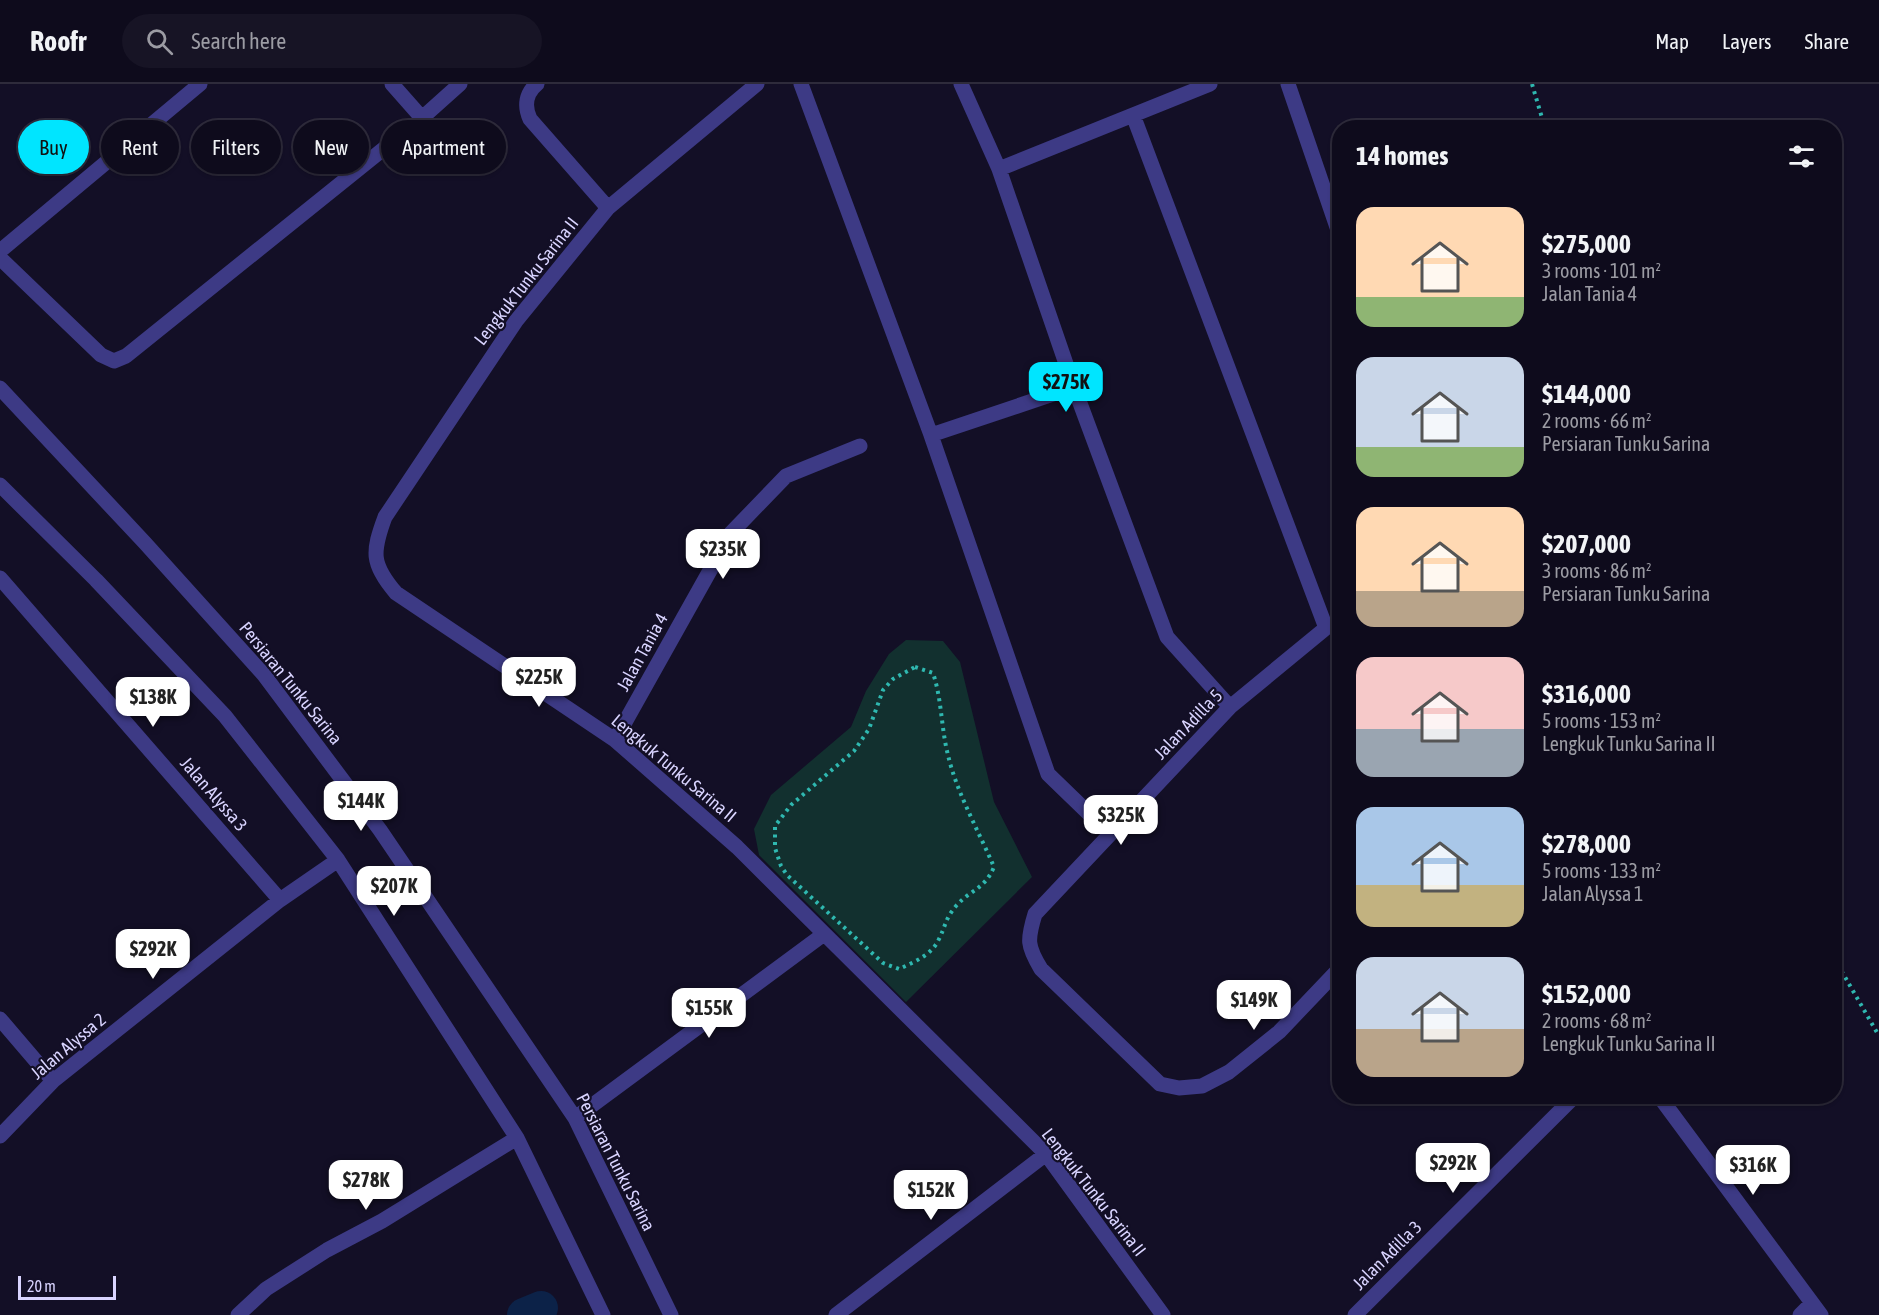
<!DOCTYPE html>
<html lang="en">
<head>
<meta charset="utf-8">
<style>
	:root { --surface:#0e0b1c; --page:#171425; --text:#f1f3f6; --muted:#9b9ba3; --line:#2e2b3b; --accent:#00e5ff }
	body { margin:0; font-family:"Asap Condensed",sans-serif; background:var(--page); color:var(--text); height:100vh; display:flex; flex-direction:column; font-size:22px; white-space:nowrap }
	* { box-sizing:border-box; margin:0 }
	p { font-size:20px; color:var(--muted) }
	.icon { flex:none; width:33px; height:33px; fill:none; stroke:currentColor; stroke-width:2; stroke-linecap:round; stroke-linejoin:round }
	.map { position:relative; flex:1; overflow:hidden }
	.details { position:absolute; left:1332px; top:36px; width:510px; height:984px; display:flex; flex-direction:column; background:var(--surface); border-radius:24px; box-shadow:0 2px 4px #0004,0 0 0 2px var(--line) }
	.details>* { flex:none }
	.top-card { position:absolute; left:18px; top:36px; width:570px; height:54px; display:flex; gap:12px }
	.scale { position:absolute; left:18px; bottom:15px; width:98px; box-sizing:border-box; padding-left:6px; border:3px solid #d9d4ff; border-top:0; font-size:16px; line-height:21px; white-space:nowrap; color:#d9d4ff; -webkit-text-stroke:4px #130f26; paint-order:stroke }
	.price { position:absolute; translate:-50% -51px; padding:0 14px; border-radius:12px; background:#fff; color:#222; font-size:20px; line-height:39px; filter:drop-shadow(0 2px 3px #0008) }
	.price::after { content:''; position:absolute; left:50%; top:36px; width:18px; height:14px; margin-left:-9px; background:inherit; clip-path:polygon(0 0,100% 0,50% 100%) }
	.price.on { background:var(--accent); color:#111 }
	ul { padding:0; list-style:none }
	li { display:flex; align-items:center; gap:18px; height:150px; padding:0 24px }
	li span { display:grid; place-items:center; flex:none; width:168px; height:120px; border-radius:18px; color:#555 }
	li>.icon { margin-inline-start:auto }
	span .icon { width:72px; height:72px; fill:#fffc; stroke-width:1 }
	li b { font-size:26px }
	h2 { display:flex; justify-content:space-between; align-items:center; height:72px; padding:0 24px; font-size:26px }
	.chip { padding:0 21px; border-radius:27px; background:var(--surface); box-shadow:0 2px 4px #0004,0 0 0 2px var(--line); font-size:21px; line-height:54px }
	.chip.on { background:var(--accent); color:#111 }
	header { display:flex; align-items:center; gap:36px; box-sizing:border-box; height:84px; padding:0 30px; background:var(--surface); border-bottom:2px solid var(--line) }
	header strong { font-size:28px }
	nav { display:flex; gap:33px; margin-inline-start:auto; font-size:21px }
	.search { width:420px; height:54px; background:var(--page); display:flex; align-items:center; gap:15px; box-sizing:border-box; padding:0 21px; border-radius:33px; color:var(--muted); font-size:22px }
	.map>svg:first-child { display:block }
	.green { fill:#12302f }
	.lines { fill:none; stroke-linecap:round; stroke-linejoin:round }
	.canal { stroke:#0c2248; stroke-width:34 }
	.path { stroke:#2fb8b0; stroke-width:4; stroke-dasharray:3 4.5; stroke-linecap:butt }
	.minor { stroke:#3d3a85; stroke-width:15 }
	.labels { text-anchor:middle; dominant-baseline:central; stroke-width:4.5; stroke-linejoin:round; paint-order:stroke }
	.street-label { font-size:18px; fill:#d9d4ff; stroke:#130f26 }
</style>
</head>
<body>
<header>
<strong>Roofr</strong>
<div class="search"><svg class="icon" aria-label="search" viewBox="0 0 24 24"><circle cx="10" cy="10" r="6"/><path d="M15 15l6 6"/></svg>Search here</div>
<nav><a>Map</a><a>Layers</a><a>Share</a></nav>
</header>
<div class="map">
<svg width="1879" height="1231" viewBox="0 0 1879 1231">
	<rect width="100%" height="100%" fill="#130f26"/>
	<path class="green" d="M906,556L943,557L960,578L994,718L1032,793L906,918L759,771L754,745L771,711L851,643L866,607L889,570Z"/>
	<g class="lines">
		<path class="canal" d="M524,1231L541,1224"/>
		<path class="path" d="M1532,0L1545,44
			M915,583L933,589C942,616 941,644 948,671C956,707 979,748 994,783C984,806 971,805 956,822C945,835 946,841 939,855C932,871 914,878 899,885L883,879L787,791L781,782L775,764V742L791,721L854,667L869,645L883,606L893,595Z
			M1834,874L1879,952"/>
		<path class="minor" d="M392,0L422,34
			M537,0C526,9 524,22 530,35L608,124
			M757,0L608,124L516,237L385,433C372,468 371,480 396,509L615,656L737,763L1046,1070L1163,1231
			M801,0L931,351L1048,690L1110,750
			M961,0L999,85L1074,303L1167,553L1230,623
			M1288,0L1340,152
			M1133,31L1326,544
			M999,85L1210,0
			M0,167L200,0
			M0,174L101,271L114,277L126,272L422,34L460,0
			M0,304L145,459L264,591L380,746L575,1034L671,1231
			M931,351L1074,303
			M0,401L96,496L225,632L338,776L517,1054L603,1231
			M0,494L280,816
			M1340,539L1326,544L1230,623L1035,830C1027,856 1027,862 1041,885L1160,1000L1179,1004L1202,1002L1229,988L1279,948L1340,884
			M615,656L731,449L786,392L860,362
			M0,935L53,997
			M1659,1012L1821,1231
			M575,1034L824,850
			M0,1052L53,997L280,816L338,776
			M238,1231L266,1205L327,1166L382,1137L517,1054
			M836,1231L1046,1070
			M1355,1231L1575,1012
			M1800,1231L1812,1219"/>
	</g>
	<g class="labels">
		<g class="street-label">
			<text transform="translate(526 197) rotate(-52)">Lengkuk Tunku Sarina II</text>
			<text transform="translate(642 568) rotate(-61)">Jalan Tania 4</text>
			<text transform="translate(291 599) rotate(51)">Persiaran Tunku Sarina</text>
			<text transform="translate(1188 640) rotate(-46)">Jalan Adilla 5</text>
			<text transform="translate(674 684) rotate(40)">Lengkuk Tunku Sarina II</text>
			<text transform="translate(214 710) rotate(49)">Jalan Alyssa 3</text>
			<text transform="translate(68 962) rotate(-40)">Jalan Alyssa 2</text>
			<text transform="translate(616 1078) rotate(63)">Persiaran Tunku Sarina</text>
			<text transform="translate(1094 1108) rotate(52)">Lengkuk Tunku Sarina II</text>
			<text transform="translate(1387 1171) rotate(-45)">Jalan Adilla 3</text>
		</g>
	</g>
</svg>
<div class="scale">20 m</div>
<b class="price on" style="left:1066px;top:329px">$275K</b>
<b class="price" style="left:723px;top:496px">$235K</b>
<b class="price" style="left:539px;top:624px">$225K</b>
<b class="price" style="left:153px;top:644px">$138K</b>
<b class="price" style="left:361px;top:748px">$144K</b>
<b class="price" style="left:1121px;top:762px">$325K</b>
<b class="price" style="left:394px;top:833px">$207K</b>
<b class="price" style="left:153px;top:896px">$292K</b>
<b class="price" style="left:1254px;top:947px">$149K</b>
<b class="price" style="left:709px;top:955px">$155K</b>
<b class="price" style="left:1453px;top:1110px">$292K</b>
<b class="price" style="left:1753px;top:1112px">$316K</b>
<b class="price" style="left:366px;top:1127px">$278K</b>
<b class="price" style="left:931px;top:1137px">$152K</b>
<div class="top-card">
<a class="chip on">Buy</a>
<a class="chip">Rent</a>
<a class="chip">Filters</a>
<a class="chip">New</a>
<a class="chip">Apartment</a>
</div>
<section class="details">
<h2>14 homes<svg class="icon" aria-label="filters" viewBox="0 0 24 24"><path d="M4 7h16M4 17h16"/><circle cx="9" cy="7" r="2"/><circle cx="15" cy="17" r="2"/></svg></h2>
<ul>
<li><span style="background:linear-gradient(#ffd9b3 75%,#8fb573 0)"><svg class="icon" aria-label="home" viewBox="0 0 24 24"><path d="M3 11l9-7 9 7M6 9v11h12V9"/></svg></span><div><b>$275,000</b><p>3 rooms · 101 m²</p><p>Jalan Tania 4</p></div></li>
<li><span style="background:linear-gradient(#c9d6e8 75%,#8fb573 0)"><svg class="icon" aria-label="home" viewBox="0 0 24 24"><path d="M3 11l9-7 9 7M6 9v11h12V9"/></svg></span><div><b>$144,000</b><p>2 rooms · 66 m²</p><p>Persiaran Tunku Sarina</p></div></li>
<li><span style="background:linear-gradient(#ffd9b3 70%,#b9a48a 0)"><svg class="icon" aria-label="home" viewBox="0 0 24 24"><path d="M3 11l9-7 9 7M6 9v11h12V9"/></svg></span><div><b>$207,000</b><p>3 rooms · 86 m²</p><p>Persiaran Tunku Sarina</p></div></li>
<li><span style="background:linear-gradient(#f6c9c9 60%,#9aa5b1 0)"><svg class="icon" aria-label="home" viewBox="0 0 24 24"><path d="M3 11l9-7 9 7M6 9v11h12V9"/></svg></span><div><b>$316,000</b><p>5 rooms · 153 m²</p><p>Lengkuk Tunku Sarina II</p></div></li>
<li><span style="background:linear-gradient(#a9c7e8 65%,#c2b280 0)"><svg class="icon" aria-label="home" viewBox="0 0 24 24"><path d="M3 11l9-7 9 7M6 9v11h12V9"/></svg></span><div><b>$278,000</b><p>5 rooms · 133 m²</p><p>Jalan Alyssa 1</p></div></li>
<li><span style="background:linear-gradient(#c9d6e8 60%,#b9a48a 0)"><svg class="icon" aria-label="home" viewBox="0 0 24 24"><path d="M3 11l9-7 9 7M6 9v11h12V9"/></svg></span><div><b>$152,000</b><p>2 rooms · 68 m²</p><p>Lengkuk Tunku Sarina II</p></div></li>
</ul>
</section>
</div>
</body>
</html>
